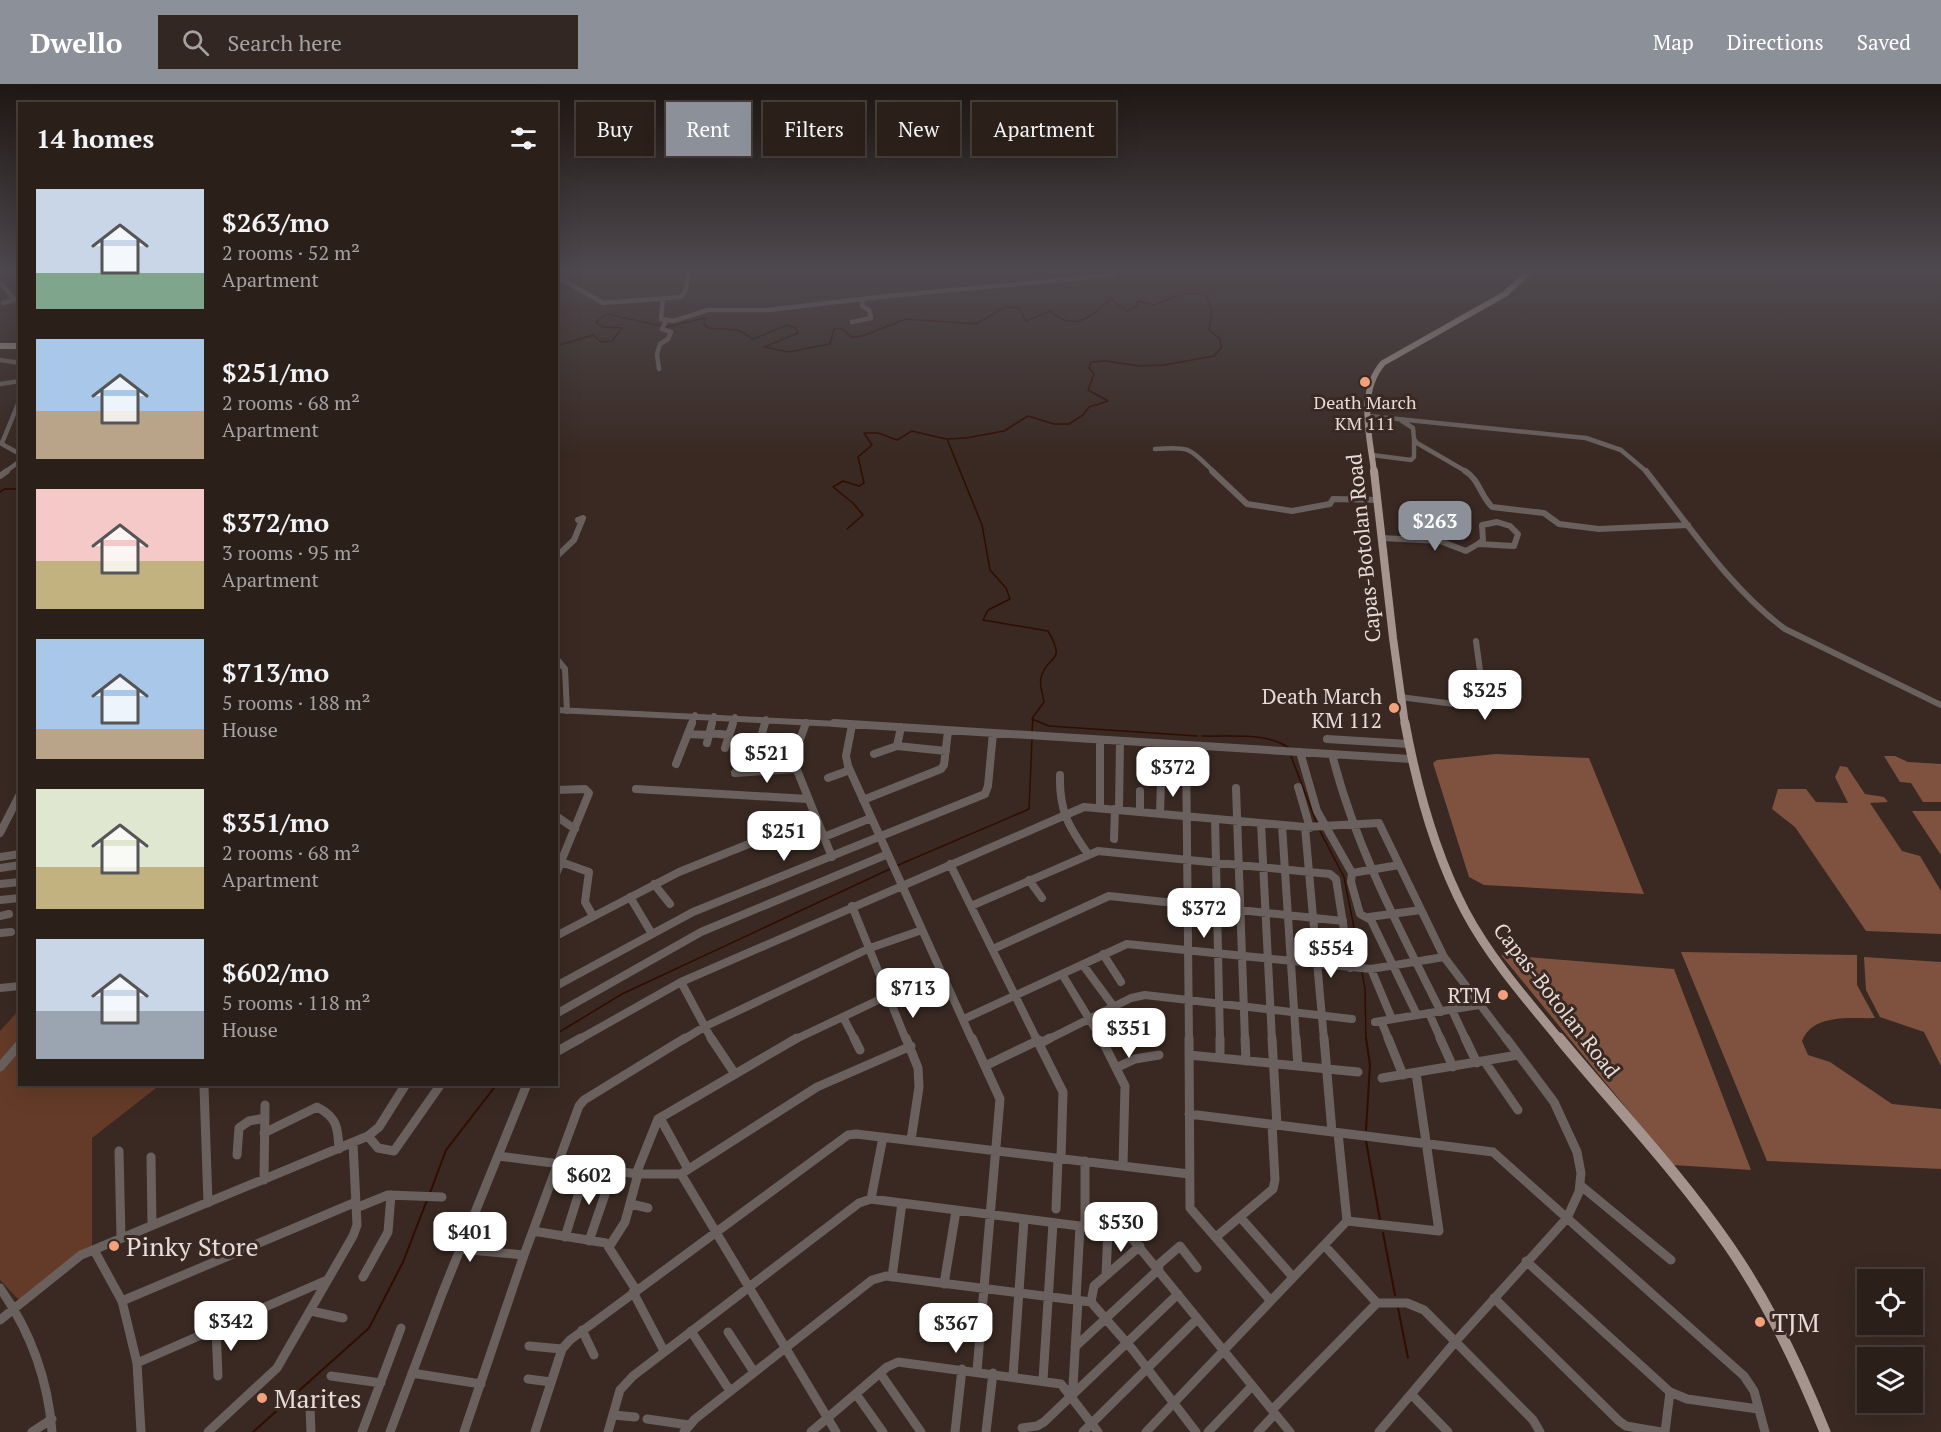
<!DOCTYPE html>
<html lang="en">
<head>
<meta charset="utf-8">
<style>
	:root { --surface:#2b1f1a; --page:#332723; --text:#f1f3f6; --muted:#a6a2a2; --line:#473d39; --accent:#8c9099 }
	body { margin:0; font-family:"PT Serif",serif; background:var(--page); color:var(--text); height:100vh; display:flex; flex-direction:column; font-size:22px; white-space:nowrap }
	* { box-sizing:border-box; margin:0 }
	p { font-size:20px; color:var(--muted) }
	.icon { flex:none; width:33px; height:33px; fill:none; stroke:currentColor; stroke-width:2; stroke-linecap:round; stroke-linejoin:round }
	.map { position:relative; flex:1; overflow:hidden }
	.side { position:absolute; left:18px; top:18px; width:540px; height:984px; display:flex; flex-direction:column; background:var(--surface); border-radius:0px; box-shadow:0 6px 24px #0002,0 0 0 2px var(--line) }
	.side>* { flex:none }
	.hud { position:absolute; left:576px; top:18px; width:570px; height:54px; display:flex; gap:12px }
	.buttons { position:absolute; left:1857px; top:1185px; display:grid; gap:12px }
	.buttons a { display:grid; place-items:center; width:66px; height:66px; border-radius:0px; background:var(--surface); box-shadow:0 6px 24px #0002,0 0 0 2px var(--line); font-size:30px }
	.price { position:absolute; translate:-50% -51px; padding:0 14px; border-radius:12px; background:#fff; color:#222; font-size:20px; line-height:39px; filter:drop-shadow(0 2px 3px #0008) }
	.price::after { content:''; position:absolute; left:50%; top:36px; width:18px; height:14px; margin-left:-9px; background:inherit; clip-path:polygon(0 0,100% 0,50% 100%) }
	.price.selected { background:var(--accent); color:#fff }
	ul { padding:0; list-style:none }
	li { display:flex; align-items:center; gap:18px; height:150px; padding:0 18px }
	li span { display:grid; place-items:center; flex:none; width:168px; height:120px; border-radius:0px; color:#555 }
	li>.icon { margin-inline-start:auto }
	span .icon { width:72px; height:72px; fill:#fffc; stroke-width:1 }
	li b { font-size:26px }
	h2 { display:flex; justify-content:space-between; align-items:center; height:72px; padding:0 18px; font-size:26px }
	.chip { padding:0 21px; border-radius:0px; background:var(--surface); box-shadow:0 6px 24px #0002,0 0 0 2px var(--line); font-size:21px; line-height:54px }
	.chip.selected { background:var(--accent); color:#fff }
	header { display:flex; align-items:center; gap:36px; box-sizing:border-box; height:84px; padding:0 30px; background:var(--accent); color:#fff }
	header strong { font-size:28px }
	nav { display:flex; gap:33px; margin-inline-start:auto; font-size:21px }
	.search { width:420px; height:54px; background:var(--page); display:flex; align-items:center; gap:15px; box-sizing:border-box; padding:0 21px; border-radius:0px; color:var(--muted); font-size:22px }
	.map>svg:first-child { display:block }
	.green { fill:#643b28 }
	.forest { fill:#7e523f }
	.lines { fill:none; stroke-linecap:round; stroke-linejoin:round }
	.stream-far1 { stroke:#310d00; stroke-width:1.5 }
	.stream { stroke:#310d00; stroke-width:2 }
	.minor-far3 { stroke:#6a615e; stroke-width:4.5 }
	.minor-far2 { stroke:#6a615e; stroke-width:6 }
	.minor-far1 { stroke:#6a615e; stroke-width:8 }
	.minor { stroke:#6a615e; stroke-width:9 }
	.major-far3 { stroke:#a5948d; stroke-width:6 }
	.major-far2 { stroke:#a5948d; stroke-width:8 }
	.major-far1 { stroke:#a5948d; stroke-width:9 }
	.major { stroke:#a5948d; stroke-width:11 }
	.poi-dot { fill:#f1a17c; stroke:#392922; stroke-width:2 }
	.labels { text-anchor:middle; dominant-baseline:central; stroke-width:6; stroke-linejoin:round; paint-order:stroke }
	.far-poi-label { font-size:18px; fill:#e6dbd6; stroke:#392922 }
	.street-label { font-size:21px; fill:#e6dbd6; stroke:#392922 }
	.poi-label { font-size:21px; fill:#e6dbd6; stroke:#392922; text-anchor:end }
	.near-poi-label { font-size:26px; fill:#e6dbd6; stroke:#392922; text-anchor:start }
</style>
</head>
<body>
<header>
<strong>Dwello</strong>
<div class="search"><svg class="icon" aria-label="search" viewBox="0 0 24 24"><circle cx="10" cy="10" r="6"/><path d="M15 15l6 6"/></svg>Search here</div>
<nav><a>Map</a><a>Directions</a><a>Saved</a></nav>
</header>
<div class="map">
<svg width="1941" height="1348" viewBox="0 0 1941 1348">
	<rect width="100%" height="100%" fill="#392922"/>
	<path class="green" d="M19,926L20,1000L160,1001L92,1054V1163L19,1216L0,1196V947Z"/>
	<path class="forest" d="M1496,670L1589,674L1644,810L1484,801L1469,793L1433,679L1437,676Z
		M1884,672H1895L1908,678L1941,680V718H1923L1911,699L1900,698Z
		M1840,682L1847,683L1865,710L1884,713L1888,718L1870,719L1902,767L1920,772L1941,807V850L1866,847L1795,743L1772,725L1778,705H1806L1816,718L1848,719L1835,693Z
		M1912,727H1941V771Z
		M1681,868L1857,871V901L1875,934C1851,935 1813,929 1802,957L1808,971L1830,978L1892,1020L1941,1025V1085L1767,1077Z
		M1501,871L1674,885L1751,1086L1673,1081Z
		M1864,873L1941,878V982L1924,948L1880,933L1866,906Z"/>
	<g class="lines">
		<path class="stream-far1" d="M666,243L705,234L704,240L708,244L738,246L753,255L787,241L796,244L798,249L764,263L789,268L830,260L834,245L841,244L852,253L862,252L906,235L976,240L1005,223L1019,224L1026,237L1050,227C1075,249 1090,233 1111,215L1127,227L1136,223L1138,217L1154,221L1181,210H1205L1213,203L1214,185
			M556,262L593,251L601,258L612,257L622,244L602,243L596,238L607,230L661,242
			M947,355L982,441L990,486L1006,504L1010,515L988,526L983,536L1048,547C1068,581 1046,570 1041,594C1039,602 1043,610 1044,618L1033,633L1032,648
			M0,408L4,405H20
			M847,445L863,431L853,419L833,403L843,397L859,402L864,399L858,373L872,361L864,349H878L897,356L912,347L946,355L966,354L1004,347L1028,332L1054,340H1069L1083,331L1089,323L1108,317L1088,306L1094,290L1089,284L1091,278L1105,277L1140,282L1164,281L1214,272L1221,264L1220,255L1209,246L1212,228L1206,211
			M1032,635L1049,642L1197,652
			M1202,652C1229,653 1264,648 1288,663
			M1291,672L1317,740
			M1320,747L1344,793L1361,879
			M896,782L1029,725L1032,655
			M1362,888L1365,905L1366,956
			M556,950L622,910L892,784"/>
		<path class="stream" d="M1366,954L1370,981L1366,1046
			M1366,1057L1380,1136
			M430,1109L446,1066L497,1000
			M1383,1149L1395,1211
			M1398,1224L1408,1274
			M253,1348L369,1244L403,1178L427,1116"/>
		<path class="minor-far3" d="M674,185H736
			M556,192L603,219L681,213L685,208L690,186
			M2,200L14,216
			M663,214L661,235L673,237L708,226H768L888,212L1114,191
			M3,219L20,214
			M852,238L871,234L869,226L862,222L863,215
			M0,276L20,279
			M659,285L657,270L660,260L668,255L671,248L662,245L666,237
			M0,300L20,297
			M1368,332L1586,354L1621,366L1647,388
			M1402,337L1413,344L1414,355L1417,359L1467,388
			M0,359L20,370
			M2,359L20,315
			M1155,365C1190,362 1189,364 1214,388
			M1372,371L1411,376L1414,373V355
			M5,388L20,377"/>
		<path class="minor-far2" d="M1212,387L1247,420L1292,427L1330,420L1333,415L1377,416
			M1465,387C1479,395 1480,411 1492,423L1544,429L1559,440L1599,445L1688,441
			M1646,387C1688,440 1730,505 1785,545L1941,621
			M0,392L7,387
			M1497,438L1510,442L1518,450L1514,462L1478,460L1483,456L1482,441Z
			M1381,454L1440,457L1466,467L1478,460
			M556,473L574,456L583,434L578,436
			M556,574L565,585L567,627
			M1400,613L1485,624L1476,557
			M556,626L858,641
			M691,641L695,631
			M712,641L714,632
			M733,641L735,633
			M764,641L766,635
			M805,641L806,638"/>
		<path class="minor-far1" d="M806,639L798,661L795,681L832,773
			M834,639L1411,675
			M852,641L846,672L848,682L972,956
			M709,649L729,651
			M688,650L709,651
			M1327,655L1408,660
			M1100,656V724
			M707,659L712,639
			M1186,661L1189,956
			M897,662L946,667
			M725,664L733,639
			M1300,668L1317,727L1352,789L1351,798L1360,830L1371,836L1417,931
			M874,670L897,662L901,643
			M1332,670C1355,762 1399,844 1441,928
			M754,677L765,639
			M769,679L795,677
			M676,680L692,639
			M735,689L796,685
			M1060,691C1059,726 1068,742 1088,770
			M828,694L850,686
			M1298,703L1310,744
			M1236,704L1245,956
			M636,705L808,715
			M556,706L585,705L589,709L556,790
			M1140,707V727
			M863,716L941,685L944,681L948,647
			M1119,725L1120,657
			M1160,729L1161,698
			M556,732L575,745
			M1215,735L1220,956
			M1261,739L1272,956
			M1282,741L1296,956
			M1305,743L1324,956
			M0,749L20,710
			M824,753L871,734
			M1114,755L1115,725
			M0,773L20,770
			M561,778L589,788L585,818L593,832
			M950,780L1037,956
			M0,784L20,781
			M1352,789L1399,781
			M1029,796L1042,814
			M0,800L20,798
			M654,800L670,820
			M630,813L652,850
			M0,816L20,814
			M852,822L906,956
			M971,822L1098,767L1330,790L1336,795L1350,884
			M0,832L9,830
			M1369,833L1421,826
			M0,849L11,848
			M556,852L679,788L816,733
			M993,865L1109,812L1343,837
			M1103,870L1121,898
			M1083,881L1114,923
			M1371,885L1392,935
			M1062,890L1102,956
			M681,898L712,956
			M556,902L693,828L985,710L988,702L993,649
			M0,904L20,902
			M1452,926L1466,956
			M1429,929L1441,956
			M556,930L701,848L888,770
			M843,933L855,956
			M964,935L1127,860L1371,885L1444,873
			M1381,937L1389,956
			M1375,938L1479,921
			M578,956L681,898L1084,723L1305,743L1379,739L1444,873L1507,956
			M683,956L704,943L870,864L922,846
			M794,956L889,911
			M1047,956L1131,914L1145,911L1352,935"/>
		<path class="minor" d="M711,954L735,990
			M854,954L860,966
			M906,954L918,984L919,1003L911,1056
			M972,954L1000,1015L977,1287
			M1036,954L1063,1008L1061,1074
			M1101,954L1125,1002L1123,1081
			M1189,954L1190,1124L1270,1216
			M1220,954V974
			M1245,954L1246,977
			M1272,954L1277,1041
			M1296,954L1298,982
			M1324,954L1332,1048
			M1388,954L1403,991
			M1440,954L1453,983
			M1465,954L1477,979
			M1041,959L1050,954
			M556,968L581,954
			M1189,971L1358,988
			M1485,978L1518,1026
			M985,982L1039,956
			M0,983L20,960
			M1118,983L1135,975L1159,971
			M1382,994L1518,971
			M204,1003L208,1119
			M1189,1030L1493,1068L1744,1292L1754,1307L1765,1348
			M660,1034L688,1085
			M264,1049L317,1023C337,1033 338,1044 339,1065
			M1338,1049L1347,1137L1439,1147L1416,989
			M368,1052L378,1064L394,1067L441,1000
			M119,1067L121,1154
			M237,1071L239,1044L249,1037L265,1034
			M498,1072L638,1090H681L817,1003L911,962
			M151,1073L152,1141
			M1085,1077V1143
			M636,1090L658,1035L797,954
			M681,1090L836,1348
			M264,1096L265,1021
			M1580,1101L1671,1176
			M871,1115L883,1053
			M631,1120L648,1124
			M356,1124L388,1111L442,1113
			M1056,1125L1058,1074
			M1240,1133L1293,1193
			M533,1147L606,1159L636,1206
			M565,1153L587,1083
			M1216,1153L1273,1105L1275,1096L1272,1040
			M589,1157L613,1087
			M1324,1161L1377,1219
			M609,1163L625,1138L638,1090
			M460,1165L524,1171
			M94,1166L122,1217L137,1279L141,1348
			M1526,1177L1670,1308L1687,1315L1758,1325
			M1157,1182L1180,1162L1197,1184
			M1106,1191L1108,1146
			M363,1193L388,1148L391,1111
			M892,1193L902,1119
			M944,1200L956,1127
			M0,1204C31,1248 48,1294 52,1348
			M633,1208L664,1267
			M1494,1214L1619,1337L1626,1342L1661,1348
			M1076,1215L1080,1143
			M122,1217L356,1118
			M1091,1218L1094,1202L1140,1162
			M311,1227L343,1234
			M0,1236L81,1171L368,1052L379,1043L406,1000
			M216,1245L218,1292
			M582,1246L594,1271
			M691,1247L730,1307
			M728,1248L754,1288
			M529,1262L562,1265
			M1075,1263L1159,1185
			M137,1279L327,1196
			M412,1289L481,1300
			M880,1289L921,1348
			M331,1292L381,1299
			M1013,1292L1024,1136
			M528,1295L551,1298
			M1043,1296L1053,1139
			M1069,1308L1073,1302L1078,1216
			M856,1310L883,1348
			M1412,1311L1448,1348
			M310,1323L311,1348
			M1272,1326L1377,1219H1407L1424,1226L1533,1336L1540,1348
			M613,1331L635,1333
			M647,1335L689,1341
			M1022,1344L1037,1342L1044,1338L1178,1210
			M32,1348L52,1335
			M208,1348L277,1284L353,1152L357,1141L353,1059
			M362,1348L401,1244
			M390,1348L442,1210L527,1000
			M464,1348L524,1171L579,1022L584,1016L685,954
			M535,1348L562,1265L570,1256L848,1051L856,1050L1189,1090
			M608,1348L620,1306L633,1292L859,1119L871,1115L1118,1147L1130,1152L1290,1348
			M684,1348L695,1335L872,1196L886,1192L1091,1218L1133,1266L1196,1348
			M811,1348L887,1283L898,1278L1061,1300L1098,1348
			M955,1348L962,1285
			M986,1348L993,1289
			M1083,1348L1197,1235
			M1146,1348L1347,1137
			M1208,1348L1252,1302
			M1258,1348L1275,1330
			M1379,1348L1456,1257L1567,1134L1579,1108L1581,1089L1577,1068L1554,1018L1506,954
			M1665,1348L1670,1308"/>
		<path class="major-far3" d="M0,262H20
			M1374,388C1370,353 1357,309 1383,279L1505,210L1532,185"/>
		<path class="major-far2" d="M1374,387L1393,554L1405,641"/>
		<path class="major-far1" d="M1405,639C1417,704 1434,768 1465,827C1490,874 1526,915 1560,956"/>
		<path class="major" d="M1559,954C1616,1023 1678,1088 1729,1162C1769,1220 1799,1283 1825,1348"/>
	</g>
	<linearGradient id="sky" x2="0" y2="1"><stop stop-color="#1f1713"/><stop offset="0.5" stop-color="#4e494f"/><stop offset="1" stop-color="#4e494f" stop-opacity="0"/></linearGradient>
	<rect width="1941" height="373" fill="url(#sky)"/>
	<g class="poi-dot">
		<circle cx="1365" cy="298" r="6"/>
		<circle cx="1394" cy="624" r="6"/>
		<circle cx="1503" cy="911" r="6"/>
		<circle cx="114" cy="1162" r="6"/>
		<circle cx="1760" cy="1238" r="6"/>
		<circle cx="262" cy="1314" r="6"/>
	</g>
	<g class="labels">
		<g class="far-poi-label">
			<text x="1365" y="318">Death March<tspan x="1365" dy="21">KM 111</tspan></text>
		</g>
		<g class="street-label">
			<text transform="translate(1363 464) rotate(-96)">Capas-Botolan Road</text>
			<text transform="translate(1557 916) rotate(52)">Capas-Botolan Road</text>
		</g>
		<g class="poi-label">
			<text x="1382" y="612">Death March<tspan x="1382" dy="24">KM 112</tspan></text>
			<text x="1491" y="911">RTM</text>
		</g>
		<g class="near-poi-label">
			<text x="126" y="1162">Pinky Store</text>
			<text x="1772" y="1238">TJM</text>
			<text x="274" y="1314">Marites</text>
		</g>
	</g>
</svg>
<div class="buttons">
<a><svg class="icon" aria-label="locate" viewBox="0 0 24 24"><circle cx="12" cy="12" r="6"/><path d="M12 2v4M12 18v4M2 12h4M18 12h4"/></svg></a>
<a><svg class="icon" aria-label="layers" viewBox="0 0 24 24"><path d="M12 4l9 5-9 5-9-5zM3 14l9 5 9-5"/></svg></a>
</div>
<b class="price selected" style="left:1435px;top:468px">$263</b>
<b class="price" style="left:1485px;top:637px">$325</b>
<b class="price" style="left:767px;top:700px">$521</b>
<b class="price" style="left:1173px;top:714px">$372</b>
<b class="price" style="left:784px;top:778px">$251</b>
<b class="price" style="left:1204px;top:855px">$372</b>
<b class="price" style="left:1331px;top:895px">$554</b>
<b class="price" style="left:913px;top:935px">$713</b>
<b class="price" style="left:1129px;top:975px">$351</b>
<b class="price" style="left:589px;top:1122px">$602</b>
<b class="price" style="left:1121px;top:1169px">$530</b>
<b class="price" style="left:470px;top:1179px">$401</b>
<b class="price" style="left:231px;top:1268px">$342</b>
<b class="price" style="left:956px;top:1270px">$367</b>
<div class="hud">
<a class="chip">Buy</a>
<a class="chip selected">Rent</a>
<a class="chip">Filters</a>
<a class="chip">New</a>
<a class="chip">Apartment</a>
</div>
<section class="side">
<h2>14 homes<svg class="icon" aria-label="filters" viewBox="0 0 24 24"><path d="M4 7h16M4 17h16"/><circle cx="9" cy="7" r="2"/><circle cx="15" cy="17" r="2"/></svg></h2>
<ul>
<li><span style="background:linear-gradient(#c9d6e8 70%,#7fa58c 0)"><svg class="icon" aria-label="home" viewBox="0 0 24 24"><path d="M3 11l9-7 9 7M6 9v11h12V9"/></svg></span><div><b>$263/mo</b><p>2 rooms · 52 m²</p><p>Apartment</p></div></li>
<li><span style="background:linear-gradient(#a9c7e8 60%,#b9a48a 0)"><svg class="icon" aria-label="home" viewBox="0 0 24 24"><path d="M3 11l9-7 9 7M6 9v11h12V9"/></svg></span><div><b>$251/mo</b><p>2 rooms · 68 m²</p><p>Apartment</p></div></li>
<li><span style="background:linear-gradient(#f6c9c9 60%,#c2b280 0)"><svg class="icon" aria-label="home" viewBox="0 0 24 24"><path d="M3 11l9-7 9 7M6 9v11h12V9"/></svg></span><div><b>$372/mo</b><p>3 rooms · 95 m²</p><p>Apartment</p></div></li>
<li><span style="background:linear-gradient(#a9c7e8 75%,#b9a48a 0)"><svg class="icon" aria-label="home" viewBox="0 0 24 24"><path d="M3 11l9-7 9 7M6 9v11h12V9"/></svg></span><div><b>$713/mo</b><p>5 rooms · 188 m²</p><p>House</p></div></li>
<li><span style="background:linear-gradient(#dfe7d0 65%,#c2b280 0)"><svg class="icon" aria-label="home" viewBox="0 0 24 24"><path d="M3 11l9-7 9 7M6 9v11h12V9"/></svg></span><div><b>$351/mo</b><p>2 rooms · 68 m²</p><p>Apartment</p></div></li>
<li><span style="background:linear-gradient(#c9d6e8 60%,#9aa5b1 0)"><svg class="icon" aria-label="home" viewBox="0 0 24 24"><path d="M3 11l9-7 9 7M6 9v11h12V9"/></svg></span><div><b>$602/mo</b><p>5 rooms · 118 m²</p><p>House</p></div></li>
</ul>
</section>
</div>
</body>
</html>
